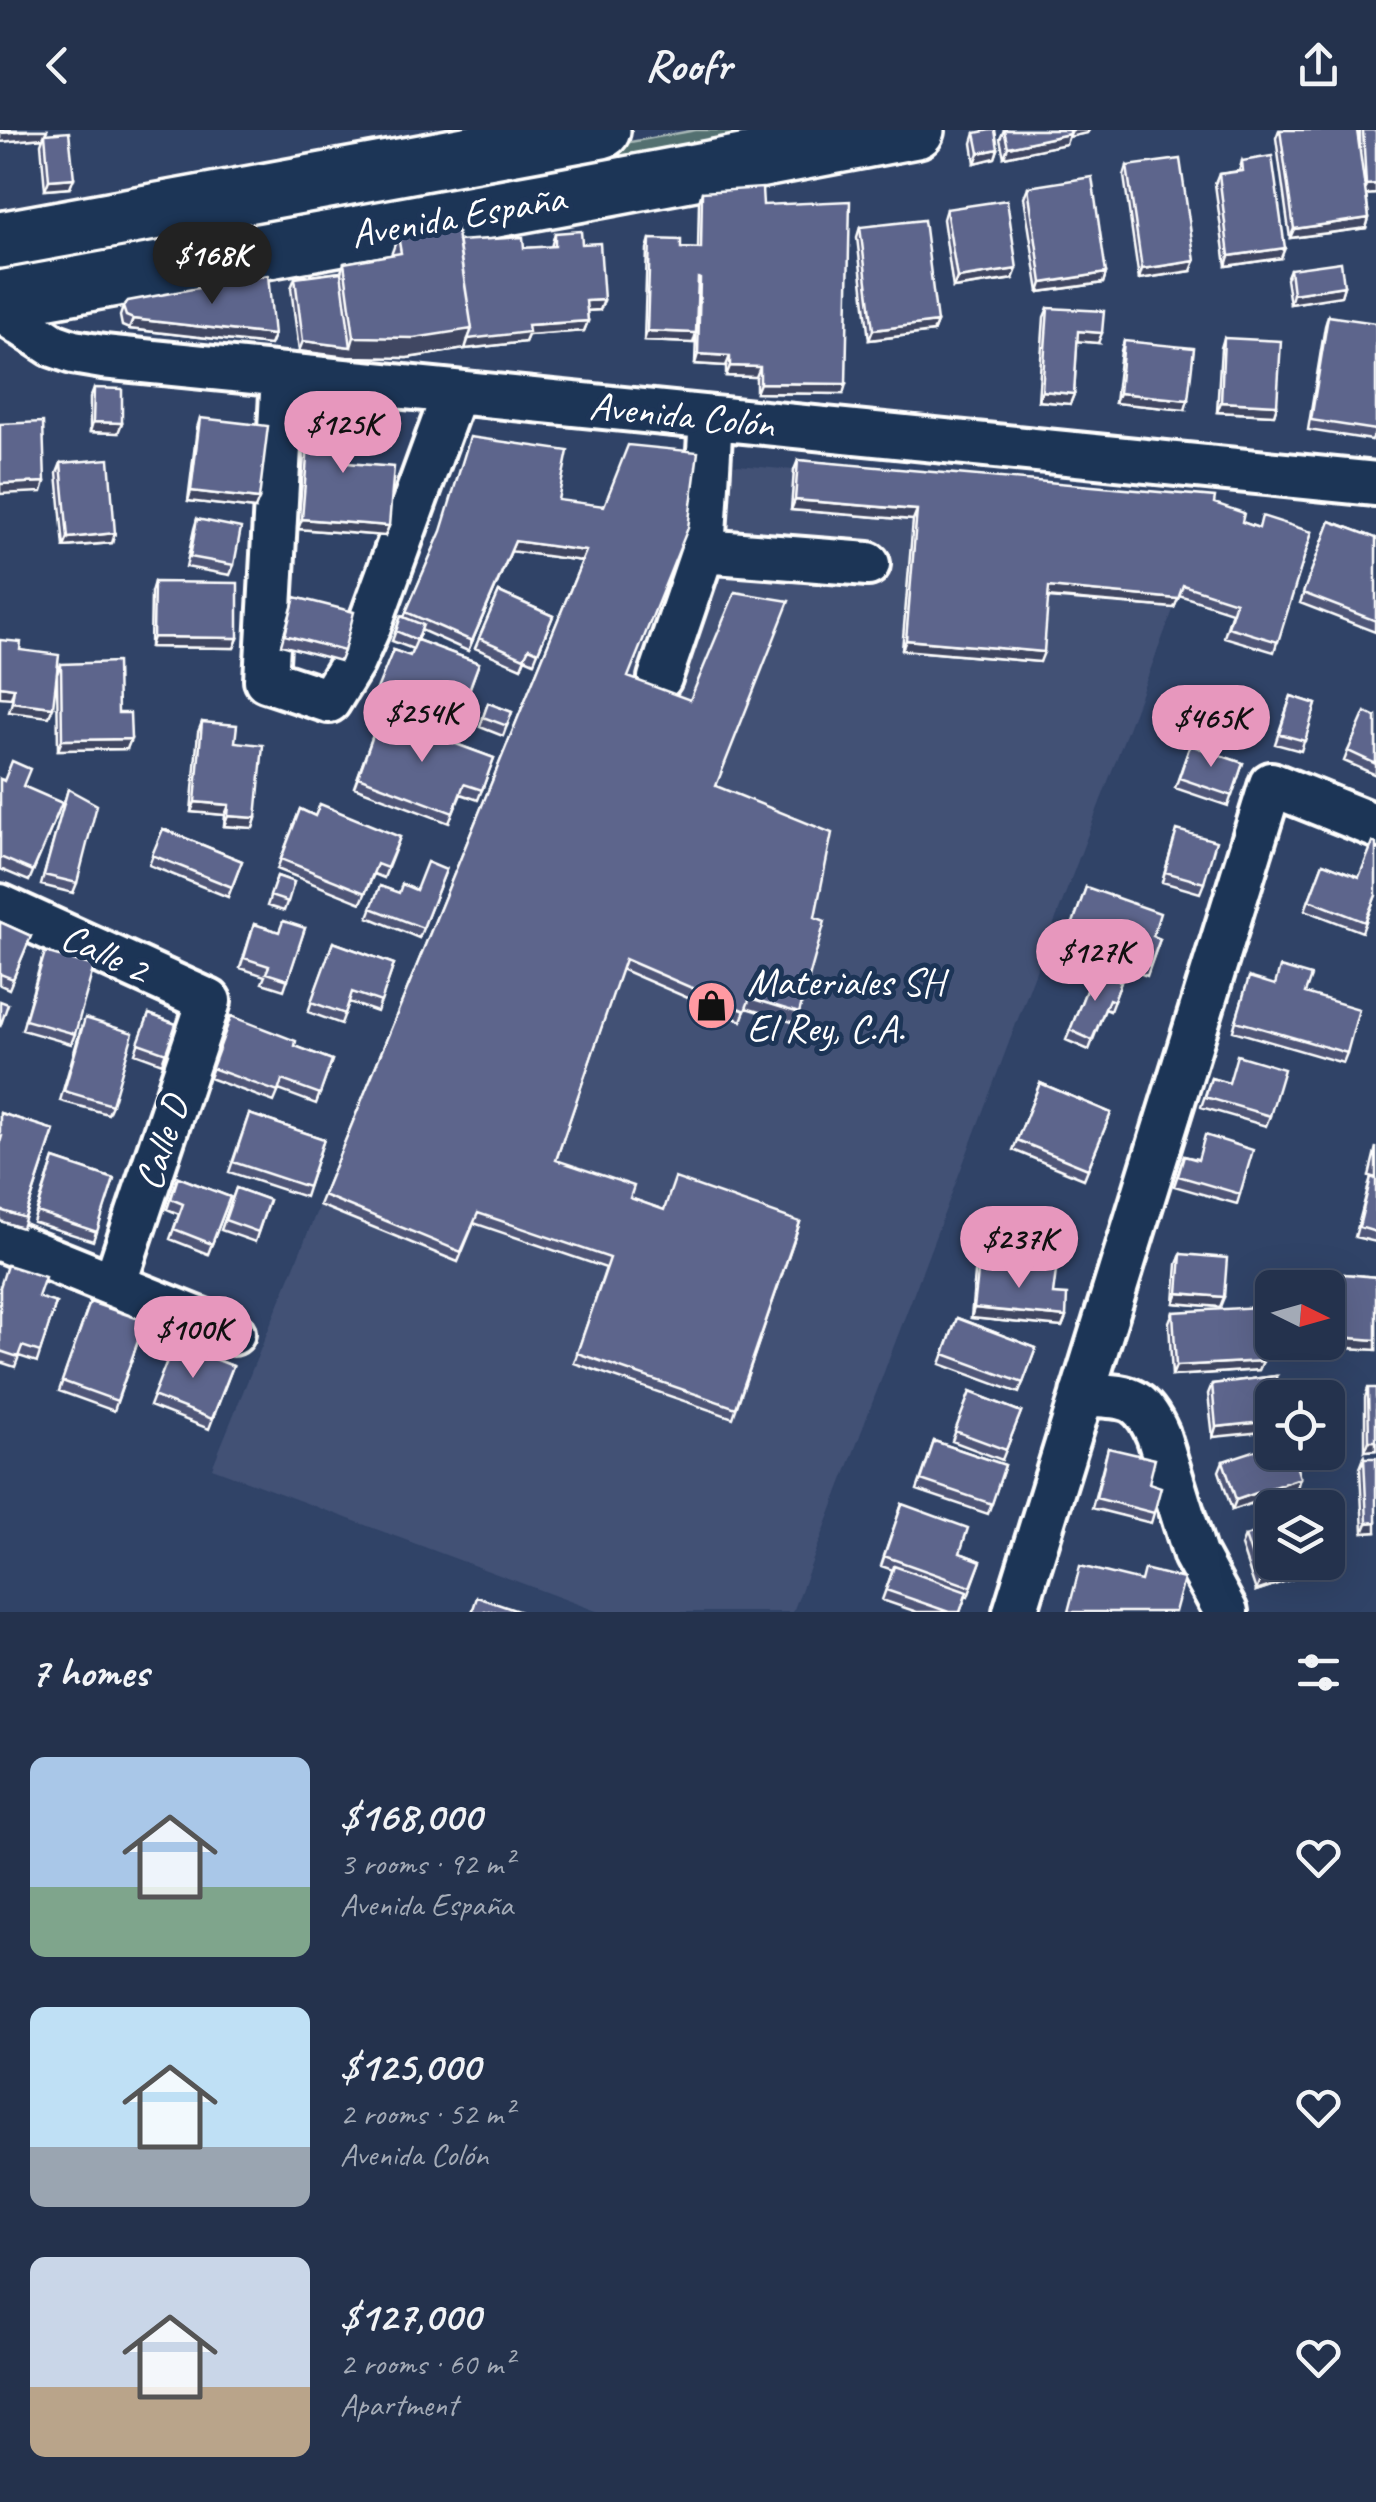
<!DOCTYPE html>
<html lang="en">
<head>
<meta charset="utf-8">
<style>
	:root { --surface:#24324d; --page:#303e57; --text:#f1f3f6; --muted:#a3aab6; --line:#414d65; --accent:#e797bd }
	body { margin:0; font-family:Caveat,sans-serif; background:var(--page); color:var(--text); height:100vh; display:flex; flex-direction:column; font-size:38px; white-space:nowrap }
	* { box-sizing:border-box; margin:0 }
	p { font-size:32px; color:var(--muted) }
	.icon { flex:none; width:55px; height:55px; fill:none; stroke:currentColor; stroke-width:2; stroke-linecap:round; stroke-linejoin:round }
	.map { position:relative; height:1482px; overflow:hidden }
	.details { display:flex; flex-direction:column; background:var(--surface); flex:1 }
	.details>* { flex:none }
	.needle { width:65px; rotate:95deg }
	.buttons { position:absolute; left:1255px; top:1140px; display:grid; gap:20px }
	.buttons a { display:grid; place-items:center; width:90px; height:90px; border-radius:15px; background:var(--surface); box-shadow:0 10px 40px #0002,0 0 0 2px var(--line); font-size:50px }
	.price { position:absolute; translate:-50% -85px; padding:0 22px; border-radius:35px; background:var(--accent); color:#111; font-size:32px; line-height:65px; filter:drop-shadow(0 2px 5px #0008) }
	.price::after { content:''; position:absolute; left:50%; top:60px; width:30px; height:22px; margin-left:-15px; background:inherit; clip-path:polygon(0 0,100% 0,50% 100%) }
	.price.active { background:#222; color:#fff }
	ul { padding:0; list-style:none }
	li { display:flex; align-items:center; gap:30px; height:250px; padding:0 30px }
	li span { display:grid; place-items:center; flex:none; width:280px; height:200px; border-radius:15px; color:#555 }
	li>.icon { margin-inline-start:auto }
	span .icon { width:120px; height:120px; fill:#fffc; stroke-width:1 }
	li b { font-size:42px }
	h2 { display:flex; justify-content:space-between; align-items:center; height:120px; padding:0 30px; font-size:42px }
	header { display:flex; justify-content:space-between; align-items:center; height:130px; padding:0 30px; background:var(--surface); font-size:45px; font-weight:700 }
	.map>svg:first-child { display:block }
	.built { fill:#425175 }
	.green { fill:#52706f; stroke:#a8b8b7; stroke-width:2.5 }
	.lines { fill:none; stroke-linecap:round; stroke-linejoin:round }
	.minor-casing { stroke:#fff; stroke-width:50 }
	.major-casing { stroke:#fff; stroke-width:62 }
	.minor { stroke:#1d3557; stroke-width:42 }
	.major { stroke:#1d3557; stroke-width:55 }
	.wall { fill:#505778; stroke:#fff; stroke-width:2.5 }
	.shaded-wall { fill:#414762; stroke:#fff; stroke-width:2.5 }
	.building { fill:#5d658c; stroke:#fff; stroke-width:2.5 }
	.labels { text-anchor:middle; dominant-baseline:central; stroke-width:10; stroke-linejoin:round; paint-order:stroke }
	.street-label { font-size:40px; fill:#fff; stroke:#1d3557 }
	.poi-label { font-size:40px; fill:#fff; stroke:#1d3557; text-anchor:start }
</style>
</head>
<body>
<header><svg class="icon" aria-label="back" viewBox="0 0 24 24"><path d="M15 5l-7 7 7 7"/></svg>Roofr<svg class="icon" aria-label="share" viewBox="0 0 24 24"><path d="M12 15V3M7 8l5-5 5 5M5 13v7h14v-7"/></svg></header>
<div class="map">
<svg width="1376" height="1482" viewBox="0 0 1376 1482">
	<rect width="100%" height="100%" fill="#304367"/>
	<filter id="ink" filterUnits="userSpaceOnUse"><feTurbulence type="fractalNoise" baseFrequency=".01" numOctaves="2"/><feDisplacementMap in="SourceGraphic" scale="20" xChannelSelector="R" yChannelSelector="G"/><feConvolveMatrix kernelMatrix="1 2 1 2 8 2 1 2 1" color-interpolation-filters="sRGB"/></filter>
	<g filter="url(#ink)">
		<path class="built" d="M625,325L1212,377L793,1482H599L212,1338Z"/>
		<path class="green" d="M696,0H823L0,151V127Z"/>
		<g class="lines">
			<defs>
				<path id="minor" d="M0,180L53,215L73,222L103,227L1376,354
					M283,246L266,550L329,571L353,532L369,496L454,263
					M703,421L868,434
					M660,548L703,421L711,288
					M0,776L209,871L114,1155
					M0,1109L233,1203
					M1082,1264C1124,1268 1139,1261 1158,1305L1195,1425L1226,1482
					M1015,1482L1271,654L1376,696"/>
				<path id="major" d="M0,110L602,0
					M0,169L562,67L916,0"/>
			</defs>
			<use href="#minor" class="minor-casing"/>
			<use href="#major" class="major-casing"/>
			<use href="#minor" class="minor"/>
			<use href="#major" class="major"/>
		</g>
		<path class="wall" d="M0,0H47L45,4L70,58L45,60L41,14L43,8L0,12Z
			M1004,0H1089L1087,3L1069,6L1066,14L1004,27L1000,9Z
			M1279,0H1357L1360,23V0H1376V64H1366L1369,88L1366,98L1290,108L1276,8Z
			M975,3L998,19L995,28L975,33L972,13Z
			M1242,31L1281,128L1226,136L1215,54L1219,44L1239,41Z
			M1127,36L1191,141L1139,149L1124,46Z
			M1028,57L1106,143L1103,153L1039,162L1024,67Z
			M702,62L763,75L843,264L756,263V247L726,246V236L695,234L696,205L693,213L644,211L647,119L650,109L681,118L698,119L699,72Z
			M946,79L1013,149L953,158L943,89Z
			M860,97L937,192L933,202L869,210L857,107Z
			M555,103L582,114L604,170L600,180L587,181L588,191L584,201L528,205L525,212L465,219L407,228L347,227L299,221L291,158L295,148L341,142L344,133L391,125L398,106L524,118L551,117Z
			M1290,139L1344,156L1341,166L1290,174L1286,149Z
			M123,177L274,205L270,215L129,199L122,196L120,186Z
			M1048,178L1098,213L1077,211L1074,264L1070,274L1038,271L1044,187Z
			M1328,186L1376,300L1372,310L1308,300L1325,196Z
			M1224,208L1277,275L1274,285L1217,282L1221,218Z
			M1124,211L1185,280L1115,273L1121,221Z
			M94,258L118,303L90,302V268Z
			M311,279L389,396L385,406L298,399L307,289Z
			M200,288L255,379L188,371L197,298Z
			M798,330L1214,373L1242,392L1258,398L1312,402L1274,522L1224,507L1232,482L1179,465L1174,478L1048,468L1040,532L902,520L913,390L791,380L794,340Z
			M61,333L115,403L112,413L64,417L57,343Z
			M558,370L628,547L716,656L815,787L799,883L795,893L746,878L741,891L621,839L556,1030L630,1068L664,1080L800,1092L733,1288L574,1233L606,1138L474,1093L458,1132L319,1075L582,431L511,421L468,521L421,500L417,510L479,533L451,610L370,579L393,520L410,526L413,519L392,511L401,486L404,487L439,406Z
			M197,389L234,435L230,445L186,437L194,399Z
			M1330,391L1376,408L1375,502L1300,473Z
			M154,452L238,508L234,518L150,517L151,462Z
			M499,462L553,486L534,532L525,528L521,538L475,518Z
			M295,467L344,521L340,531L281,515Z
			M61,534L118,583L127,619L58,620L57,544Z
			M1291,566L1316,574L1301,621L1275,614Z
			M488,573L512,582L503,606L480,597Z
			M380,586L494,628L478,670L461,664L449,693L354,657Z
			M1376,587V645L1344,631L1348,621Z
			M202,592L235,612L256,688L253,698L224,696L225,685L191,682L198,602Z
			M1190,615L1243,633L1228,676L1175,658Z
			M0,649L24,656L58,683L29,751L0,739Z
			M68,659L77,753L73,763L41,755Z
			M300,679L315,686L400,707L384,748L374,744L361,773L277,739Z
			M163,699L242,731L228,767L149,735Z
			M1174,710L1204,753L1200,763L1162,752Z
			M1323,733L1359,747L1376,765L1362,802L1305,780Z
			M446,740L419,808L368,787L380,756L399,763L416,760Z
			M277,746L294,752L284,781L267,776Z
			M1086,757L1153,806L1160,809L1147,846L1065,817Z
			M0,792L31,806L9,859L0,855Z
			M254,794L279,802L305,798L284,860L262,853L265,846L240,838Z
			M333,812L394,834L377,882L349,872L341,894L308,882Z
			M41,832L75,904L71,914L22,900Z
			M1094,841L1121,852L1110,881L1105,879L1089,920L1066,910Z
			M1246,857L1305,863L1347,923L1343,933L1233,901Z
			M149,884L176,894L162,933L135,923Z
			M231,886L295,916L332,930L316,974L279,960L274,972L209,948Z
			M81,898L112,975L108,984L60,971Z
			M1211,948L1228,953L1270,986L1266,996L1201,977Z
			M1040,953L1111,983L1084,1049L1013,1020Z
			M0,983L54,1000L22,1098L0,1091Z
			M249,984L324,1009L305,1067L229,1042Z
			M1376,1017V1048L1369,1046Z
			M1184,1026L1197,1029L1240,1064L1237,1074L1174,1056Z
			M54,1029L114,1049L93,1111L33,1092Z
			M178,1047L230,1067L208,1124L170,1109L179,1084L167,1079Z
			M1371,1047L1376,1049V1112L1355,1107Z
			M236,1058L269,1070L255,1112L221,1100Z
			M1181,1124L1220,1177L1174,1173L1177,1134Z
			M979,1133L1053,1164L1066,1187L1062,1197L971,1188L975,1143Z
			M1344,1144L1376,1147V1220L1336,1217L1337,1197L1334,1205L1337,1193L1340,1154Z
			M0,1156L56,1173L37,1232L19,1226L15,1237L0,1232Z
			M90,1172L145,1191L114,1281L59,1261Z
			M1173,1182L1263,1231L1259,1240L1172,1246L1169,1192Z
			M957,1188L1036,1218L1019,1263L940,1234Z
			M174,1213L233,1236L209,1299L150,1276Z
			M1276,1246L1213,1307L1208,1264L1212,1254Z
			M1368,1258L1376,1320L1365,1321V1268Z
			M970,1262L1021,1282L1002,1330L952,1311Z
			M934,1311L1005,1335L988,1384L917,1360Z
			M1108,1318L1149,1353L1154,1383L1151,1393L1092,1378Z
			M1364,1328L1376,1402L1363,1403L1360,1338Z
			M1223,1331L1297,1358L1232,1380L1219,1341Z
			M902,1374L960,1423L981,1431L968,1467L966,1466L960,1482H917L882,1470L893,1440L881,1436Z
			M1245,1406L1344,1423L1341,1433L1256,1461L1241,1416Z"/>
		<path class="shaded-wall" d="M30,0H47L43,8L0,12V3Z
			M1072,0H1089L1087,3L1069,7Z
			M1069,4L1066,14L1004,27L1008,17Z
			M998,19L995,28L975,33L979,23Z
			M74,48L70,58L45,60L49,50Z
			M1376,54V64L1363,65L1366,55Z
			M1369,88L1366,98L1290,108L1294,99Z
			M1285,118L1281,128L1226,136L1229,126Z
			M1195,131L1191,141L1139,149L1142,139Z
			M1017,139L1013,149L953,158L957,148Z
			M1106,143L1103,153L1039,162L1042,153Z
			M1344,156L1341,166L1290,174L1293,164Z
			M604,170L600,180L582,181L586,171Z
			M133,189L274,205L270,215L129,199Z
			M588,191L584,201L528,205L525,212L465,219L468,209L528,195Z
			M937,192L933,202L869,210L873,200Z
			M472,199L465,219L407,228L347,227L299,221L303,211L351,217L354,207Z
			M647,201L696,203L693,213L644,211Z
			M1078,201L1102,203L1098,213L1074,211Z
			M698,224L730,226L726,236L695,234Z
			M730,236L760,237L756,247L726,246Z
			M760,253L846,254L843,264L756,263Z
			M1042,261L1074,264L1070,274L1038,271Z
			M1119,263L1188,270L1185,280L1115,273Z
			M1221,272L1277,275L1274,285L1217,282Z
			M93,292L122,293L118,303L90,302Z
			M45,352L42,362L0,364V354Z
			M191,361L259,369L255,379L188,371Z
			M795,370L917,380L913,390L791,380Z
			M302,389L389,396L385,406L298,399Z
			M115,403L112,413L64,417L68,408Z
			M515,411L586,421L582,431L511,421L468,521Z
			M1049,457L1178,469L1174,478L1046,467Z
			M153,507L238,508L234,518L150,517Z
			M906,510L1044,522L1040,532L902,520Z
			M0,556L14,558L11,568L0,567Z
			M12,572L53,577L49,587L9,582Z
			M131,609L127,619L58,620L62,610Z
			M195,672L229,675L225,685L191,682Z
			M228,686L256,688L253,698L224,696Z
			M1178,1163L1224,1167L1220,1177L1174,1173Z
			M974,1178L1066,1187L1062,1197L971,1188Z
			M1338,1195L1334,1205L1328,1206V1196Z
			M1339,1207L1376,1210V1220L1336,1217Z
			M1263,1231L1259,1240L1172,1246L1176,1236Z
			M1272,1291V1301L1213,1307L1216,1297Z
			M1369,1311H1376V1320L1365,1321Z
			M1300,1348L1297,1358L1232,1380L1236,1370Z
			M1376,1392V1402L1363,1403L1367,1393Z
			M1344,1423L1341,1433L1256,1461L1260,1451L1316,1432H1328V1429Z"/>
		<path class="building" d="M0,0H30L0,3Z
			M990,0H995L998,19L979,23L975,3Z
			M1004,0H1069V4L1008,17Z
			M1280,0H1357L1369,88L1294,99Z
			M1363,0H1376V54L1366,55Z
			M69,2L74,48L49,50L45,4Z
			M1272,26L1285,118L1229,126L1219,44L1243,41L1242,31Z
			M1180,29L1195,131L1142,139L1127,36Z
			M1092,47L1106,143L1042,153L1028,57Z
			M762,58L763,75L850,71L846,254L760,253V237L730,236V226L698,224L700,149L698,148L696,203L647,201L650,109L681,110V118L701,119L702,62Z
			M1007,70L1017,139L957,148L946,79Z
			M924,90L937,192L873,200L860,97Z
			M456,96L472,199L414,208L354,207L344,133L401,123L398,106Z
			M581,101L582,114L600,113L604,170L586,171L588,191L528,195L529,202L468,209L472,199L458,111L523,107L524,118L555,116V103Z
			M1341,132L1344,156L1293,164L1290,139Z
			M341,142L351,217L303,211L295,148Z
			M268,145L274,205L133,189L126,186L123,177L128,171Z
			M1048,178L1104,181L1102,203L1078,201L1074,264L1042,261Z
			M1328,186L1376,193V300L1311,290Z
			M1224,208L1281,211L1277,275L1221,272Z
			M1124,211L1194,218L1188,270L1119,263Z
			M94,258L122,259V293L93,292Z
			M311,279L352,282L348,333L394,337L389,396L302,389Z
			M200,288L268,296L259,369L191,361Z
			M43,292L45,352L0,354V294Z
			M470,307L568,321L558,370L604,376L628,315L698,322L688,398L628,547L690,570L735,462L789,471L716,656L832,703L815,787L825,791L799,883L750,868L745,881L625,829L556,1030L634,1056L630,1068L664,1080L675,1048L800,1092L736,1278L577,1223L610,1128L478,1083L461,1122L323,1065L586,421L515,411L472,511L406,482L441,401Z
			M109,329L115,403L68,408L61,333Z
			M798,330L1215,367L1214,373L1244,383L1242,392L1259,398L1262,386L1312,402L1278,512L1228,497L1236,472L1183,455L1178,469L1049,457L1044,522L906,510L917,380L795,370Z
			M197,389L241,398L234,435L190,427Z
			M1330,391L1376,408V491L1303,463Z
			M154,452L238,453V508L153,507Z
			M499,462L553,486L538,522L529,518L524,528L479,508Z
			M295,467L354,482L344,521L285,505Z
			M401,486L423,495L417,510L479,533L454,600L373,569L393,520L410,526L417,510L396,501Z
			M0,510L21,512L20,520L59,525L53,577L12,572L14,558L0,556Z
			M117,532L118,583H130L131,609L62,610L61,534Z
			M1291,566L1316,574L1305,611L1279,604Z
			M488,573L512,582L507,596L483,587Z
			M1365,582L1376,587V634L1348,621Z
			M380,586L494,628L482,660L464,654L453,683L358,647Z
			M202,592L237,595L235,612L263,615L256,688L228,686L229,675L195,672Z
			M1190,615L1243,633L1232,666L1179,648Z
			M12,631L30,639L23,656L62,673L33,741L0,727V649L4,651Z
			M68,659L97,675L77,753L44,745Z
			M320,674L400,707L387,738L377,734L365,763L281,729L300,679L315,686Z
			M163,699L242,731L232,757L152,725Z
			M1177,700L1216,711L1204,753L1165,742Z
			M1373,712L1376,714V765L1365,792L1309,770L1323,733L1359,747Z
			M427,732L446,740L423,798L371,778L380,756L399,763L402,754L416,760Z
			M277,746L294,752L288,772L270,766Z
			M1086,757L1160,783L1153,806L1160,809L1150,836L1068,807Z
			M283,791L305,798L288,850L266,843L269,836L244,828L254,794L279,802Z
			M0,792L31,806L13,849L0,844Z
			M333,812L394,834L381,872L352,862L345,884L311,872Z
			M45,822L94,836L75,904L25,890Z
			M1280,837L1311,846L1305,863L1359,879L1347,923L1236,891L1249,847L1275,855Z
			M1094,841L1121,852L1114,871L1109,869L1092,910L1070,900Z
			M0,871L8,874L0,897Z
			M149,884L176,894L166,923L138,913Z
			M231,886L296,911L295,916L332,930L320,964L282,950L278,962L212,938Z
			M85,888L133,903L112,975L64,961Z
			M1237,925L1284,939L1270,986L1205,967L1211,948L1229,953Z
			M1040,953L1111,983L1088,1039L1017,1010Z
			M0,983L54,1000L25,1088L0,1080V1013L2,1006L0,1005Z
			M249,984L324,1009L308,1057L233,1032Z
			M1205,1005L1253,1020L1240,1064L1178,1046L1184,1026L1198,1030Z
			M54,1029L114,1049L97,1102L37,1082Z
			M178,1047L230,1067L212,1114L174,1099L183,1074L171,1069Z
			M1371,1047L1376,1049V1102L1359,1097Z
			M236,1058L269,1070L258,1102L225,1090Z
			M1181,1124L1227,1128L1224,1167L1178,1163Z
			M979,1133L1056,1141L1053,1164L1067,1165L1066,1187L974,1178Z
			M7,1135L45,1147L38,1167L56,1173L40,1222L22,1216L18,1227L0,1221V1157Z
			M1344,1144L1376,1147V1210L1339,1207Z
			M1334,1160L1338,1195L1328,1196V1161Z
			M90,1172L145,1191L117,1271L62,1251Z
			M1259,1177L1263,1231L1176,1236L1173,1182Z
			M957,1188L1036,1218L1023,1253L944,1224Z
			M174,1213L233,1236L212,1289L153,1266Z
			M1276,1246L1278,1268H1272V1291L1216,1297L1212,1254Z
			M1368,1258H1376V1311H1369Z
			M970,1262L1021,1282L1006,1320L955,1301Z
			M934,1311L1005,1335L992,1374L921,1350Z
			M1272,1315V1322H1292L1300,1348L1236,1370L1223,1331Z
			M1108,1318L1155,1329L1149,1353L1161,1357L1154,1383L1096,1368Z
			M1364,1328H1376V1392L1367,1393Z
			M902,1374L968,1398L960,1423L981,1431L971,1457L884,1426Z
			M1329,1378L1344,1423L1328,1429V1379Z
			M1272,1397V1432H1316L1260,1451L1245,1406Z
			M894,1436L967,1462L960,1482H949L886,1460Z
			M1080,1436L1141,1451L1144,1439L1184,1449L1175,1482H1068Z
			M477,1467L521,1482H472Z"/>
	</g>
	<defs>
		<symbol id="shop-disc" viewBox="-11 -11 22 22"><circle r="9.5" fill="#ff9aa2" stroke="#1d3557"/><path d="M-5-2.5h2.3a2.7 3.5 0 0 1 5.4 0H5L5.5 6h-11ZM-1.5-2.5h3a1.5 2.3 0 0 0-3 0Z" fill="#111"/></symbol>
	</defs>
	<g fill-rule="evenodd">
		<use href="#shop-disc" x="684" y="848" width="55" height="55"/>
	</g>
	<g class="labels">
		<g class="street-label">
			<text transform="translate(458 86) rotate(-10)">Avenida España</text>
			<text transform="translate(682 285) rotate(6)">Avenida Colón</text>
			<text transform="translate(105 823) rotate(25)">Calle 2</text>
			<text transform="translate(162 1013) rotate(-72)">Calle D</text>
		</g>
		<g class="poi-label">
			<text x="747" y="852">Materiales SH<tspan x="747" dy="46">El Rey, C.A.</tspan></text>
		</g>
	</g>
</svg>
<div class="buttons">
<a><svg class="needle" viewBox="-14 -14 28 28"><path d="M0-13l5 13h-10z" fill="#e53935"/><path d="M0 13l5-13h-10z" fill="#a3aab6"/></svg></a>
<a><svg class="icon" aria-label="locate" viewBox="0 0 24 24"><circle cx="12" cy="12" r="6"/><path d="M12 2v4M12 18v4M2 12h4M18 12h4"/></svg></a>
<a><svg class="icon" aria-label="layers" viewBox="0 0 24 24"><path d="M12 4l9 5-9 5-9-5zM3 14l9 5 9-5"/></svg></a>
</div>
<b class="price active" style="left:212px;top:177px">$168K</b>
<b class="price" style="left:343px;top:346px">$125K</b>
<b class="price" style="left:422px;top:635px">$254K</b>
<b class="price" style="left:1211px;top:640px">$465K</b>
<b class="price" style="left:1095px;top:874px">$127K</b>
<b class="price" style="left:1019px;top:1161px">$237K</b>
<b class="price" style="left:193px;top:1251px">$100K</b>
</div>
<section class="details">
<h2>7 homes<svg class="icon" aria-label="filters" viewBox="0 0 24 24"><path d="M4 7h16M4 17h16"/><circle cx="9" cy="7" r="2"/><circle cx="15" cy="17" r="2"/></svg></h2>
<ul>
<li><span style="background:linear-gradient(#a9c7e8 65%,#7fa58c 0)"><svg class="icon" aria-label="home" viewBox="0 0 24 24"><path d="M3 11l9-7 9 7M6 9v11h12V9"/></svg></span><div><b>$168,000</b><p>3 rooms · 92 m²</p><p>Avenida España</p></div><svg class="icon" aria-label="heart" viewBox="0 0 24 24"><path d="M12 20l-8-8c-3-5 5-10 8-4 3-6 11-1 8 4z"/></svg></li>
<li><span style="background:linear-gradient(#bfe0f5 70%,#9aa5b1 0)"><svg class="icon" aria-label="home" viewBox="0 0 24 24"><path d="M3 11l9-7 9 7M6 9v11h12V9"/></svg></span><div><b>$125,000</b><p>2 rooms · 52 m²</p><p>Avenida Colón</p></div><svg class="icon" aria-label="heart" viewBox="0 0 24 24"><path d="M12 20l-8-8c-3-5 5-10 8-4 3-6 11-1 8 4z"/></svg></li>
<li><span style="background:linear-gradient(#c9d6e8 65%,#b9a48a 0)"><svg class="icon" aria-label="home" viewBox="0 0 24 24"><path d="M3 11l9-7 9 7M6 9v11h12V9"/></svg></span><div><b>$127,000</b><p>2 rooms · 60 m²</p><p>Apartment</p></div><svg class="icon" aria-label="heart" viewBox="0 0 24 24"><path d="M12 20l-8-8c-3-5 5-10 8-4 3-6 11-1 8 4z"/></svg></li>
</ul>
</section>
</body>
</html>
